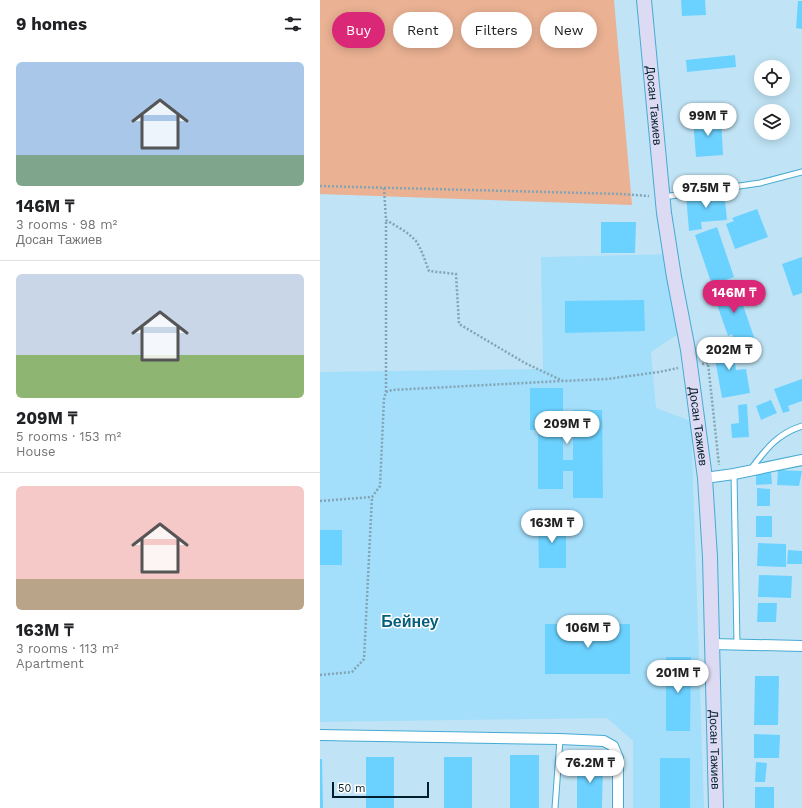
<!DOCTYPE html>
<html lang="en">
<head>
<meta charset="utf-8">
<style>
	:root { --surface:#fff; --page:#f2f2f2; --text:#202124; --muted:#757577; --line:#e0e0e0; --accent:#db2777 }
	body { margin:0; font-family:"Work Sans",sans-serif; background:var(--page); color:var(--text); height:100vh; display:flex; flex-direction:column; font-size:15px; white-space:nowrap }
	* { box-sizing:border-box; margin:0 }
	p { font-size:13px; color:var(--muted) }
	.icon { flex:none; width:22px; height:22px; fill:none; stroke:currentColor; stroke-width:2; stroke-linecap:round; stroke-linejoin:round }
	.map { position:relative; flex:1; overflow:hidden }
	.details { display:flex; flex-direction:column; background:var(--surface); width:320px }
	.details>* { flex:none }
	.hud { position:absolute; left:12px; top:12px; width:380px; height:36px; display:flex; gap:8px }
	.fabs { position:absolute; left:434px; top:60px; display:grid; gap:8px }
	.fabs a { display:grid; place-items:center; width:36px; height:36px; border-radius:50%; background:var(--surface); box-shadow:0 2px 10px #0003; font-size:20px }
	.scale { position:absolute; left:12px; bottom:10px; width:97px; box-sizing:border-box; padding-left:4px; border:2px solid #001e2b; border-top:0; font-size:11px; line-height:14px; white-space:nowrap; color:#001e2b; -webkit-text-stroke:3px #fefefe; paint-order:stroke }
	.price { position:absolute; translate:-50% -34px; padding:0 9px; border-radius:14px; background:#fff; color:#222; font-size:13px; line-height:26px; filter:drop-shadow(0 1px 2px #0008) }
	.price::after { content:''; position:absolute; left:50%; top:24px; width:12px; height:9px; margin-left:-6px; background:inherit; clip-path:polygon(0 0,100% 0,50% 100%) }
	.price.on { background:var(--accent); color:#fff }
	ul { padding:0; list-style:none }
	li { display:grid; align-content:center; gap:8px; height:212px; padding:0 16px }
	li+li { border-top:1px solid var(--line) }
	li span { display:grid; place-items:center; height:124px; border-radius:6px; color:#555 }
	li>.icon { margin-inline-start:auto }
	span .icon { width:72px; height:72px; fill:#fffc; stroke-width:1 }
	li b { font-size:17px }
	h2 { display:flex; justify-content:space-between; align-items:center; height:48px; padding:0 16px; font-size:17px }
	.tag { padding:0 14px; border-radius:18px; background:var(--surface); box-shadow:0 2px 10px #0003; font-size:14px; line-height:36px }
	.tag.on { background:var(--accent); color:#fff }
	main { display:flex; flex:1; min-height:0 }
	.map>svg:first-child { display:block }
	.built { fill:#a3defa }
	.park { fill:#eab193 }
	.building { fill:#6bd2ff }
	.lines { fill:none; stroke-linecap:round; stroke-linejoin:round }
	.lane-casing { stroke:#45aad3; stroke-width:7 }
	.street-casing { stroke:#45aad3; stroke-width:12 }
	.secondary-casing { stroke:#45aad3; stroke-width:16 }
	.path { stroke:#82a4b4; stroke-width:2.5; stroke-dasharray:2 2; stroke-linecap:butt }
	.lane { stroke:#fff; stroke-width:5 }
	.street { stroke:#fff; stroke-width:10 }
	.secondary { stroke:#dddaf3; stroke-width:14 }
	.labels { text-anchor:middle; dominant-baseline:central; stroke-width:3; stroke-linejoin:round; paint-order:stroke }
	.street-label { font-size:12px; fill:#001e2b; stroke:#fefefe }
	.district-label { font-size:16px; font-weight:bold; fill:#045f7d; stroke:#fefefe }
</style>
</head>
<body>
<main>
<section class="details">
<h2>9 homes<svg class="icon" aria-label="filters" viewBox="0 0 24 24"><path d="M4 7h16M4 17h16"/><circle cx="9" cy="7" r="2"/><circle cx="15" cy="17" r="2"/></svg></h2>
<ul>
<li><span style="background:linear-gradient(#a9c7e8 75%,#7fa58c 0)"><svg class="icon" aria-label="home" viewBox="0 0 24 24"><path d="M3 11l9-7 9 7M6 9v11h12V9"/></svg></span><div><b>146M ₸</b><p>3 rooms · 98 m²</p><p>Досан Тажиев</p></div></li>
<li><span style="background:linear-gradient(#c9d6e8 65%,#8fb573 0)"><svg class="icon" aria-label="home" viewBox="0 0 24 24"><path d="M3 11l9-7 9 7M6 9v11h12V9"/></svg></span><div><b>209M ₸</b><p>5 rooms · 153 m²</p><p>House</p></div></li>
<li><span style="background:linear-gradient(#f6c9c9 75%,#b9a48a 0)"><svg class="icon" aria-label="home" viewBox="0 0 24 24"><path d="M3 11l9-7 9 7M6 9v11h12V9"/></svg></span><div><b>163M ₸</b><p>3 rooms · 113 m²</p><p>Apartment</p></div></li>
</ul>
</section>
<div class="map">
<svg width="482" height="808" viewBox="0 0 482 808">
	<rect width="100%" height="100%" fill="#c0e4f5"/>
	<path class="built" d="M357,254L358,334L331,352L336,408L371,421L384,808H313V741L287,718L0,722V372L223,369L221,257Z"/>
	<path class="park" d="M0,0H294L312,205L0,194Z"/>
	<path class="building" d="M361,0H385L386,15L362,16Z
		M478,1H482V29L476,28Z
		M415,55L416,67L367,72L366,60Z
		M401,117L403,155L376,157L373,119Z
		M404,191L407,220L381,222L382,229L369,231L366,195Z
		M437,209L448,237L415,249L406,224L414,221L412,218Z
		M281,222H316L315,253H281Z
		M397,227L414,277L392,285L375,235Z
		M482,257V293L473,296L462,264Z
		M415,282L435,340L416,346L412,334L408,336L392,290Z
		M324,300L325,331L245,333V301Z
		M411,339L416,370L426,369L430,393L402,398L392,342Z
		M482,379V401L468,406L470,411L463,413L454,389Z
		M210,388H243V460H253V410H282L283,498H253V471H243V489H218V430H210Z
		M451,400L457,413L441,420L436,406Z
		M427,404L429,437L412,438L411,424L419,423L418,405Z
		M458,470L482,471L479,486L457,485Z
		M451,472L452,484L436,485V473Z
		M437,488L450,489V506H437Z
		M436,516H452V537H436Z
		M218,520H246V568H219Z
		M0,530H22V565H0Z
		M438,543L466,544V567L437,566Z
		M468,550L482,551V564H467Z
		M439,575L472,576L471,598L438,597Z
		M438,603H457L456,622H437Z
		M225,624H310V674H225Z
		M346,657H371L370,731H346Z
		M435,676H459L458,725H434Z
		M434,734L460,735L459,758H434Z
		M190,755H219V808H190Z
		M46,757H74V808H46Z
		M124,757H152V808H124Z
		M340,758H370V808H340Z
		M0,759H2L3,808H0Z
		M257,761H283L282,808H257Z
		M436,762L447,763L445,782H435Z
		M435,787H454V808H435Z"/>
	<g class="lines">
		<defs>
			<path id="lane" d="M343,197L440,183L482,172
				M431,469C446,449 457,434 482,426
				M414,474L417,645
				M235,808L240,739"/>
			<path id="street" d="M385,478L414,474L482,460
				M392,644L482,646
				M0,735L240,739L284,741L293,746L298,758V808"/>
			<g id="secondary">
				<path id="s1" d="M324,0L344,213L354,277L368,350L385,478L390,557L396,808"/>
			</g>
		</defs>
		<use href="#lane" class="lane-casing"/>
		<use href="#street" class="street-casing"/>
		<use href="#secondary" class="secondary-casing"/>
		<path class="path" d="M0,186L301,194L329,196
			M64,188L66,220C76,226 88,232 96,241C102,250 105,261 109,271L136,274L139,324L205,363L243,381L287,379L339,372L358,368
			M382,364L388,363L399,465
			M66,392V221
			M0,501L52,497L60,486L64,399L66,392L72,390L242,381
			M0,675L32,672L44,659L52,497"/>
		<use href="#lane" class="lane"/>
		<use href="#street" class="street"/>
		<use href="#secondary" class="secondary"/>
	</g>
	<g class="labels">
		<g class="street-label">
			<text stroke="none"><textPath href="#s1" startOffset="106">Досан Тажиев</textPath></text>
			<text stroke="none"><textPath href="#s1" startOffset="430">Досан Тажиев</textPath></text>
			<text stroke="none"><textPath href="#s1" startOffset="754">Досан Тажиев</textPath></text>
		</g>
		<g class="district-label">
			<text x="90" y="621">Бейнеу</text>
		</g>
	</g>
</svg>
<div class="fabs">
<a><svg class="icon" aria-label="locate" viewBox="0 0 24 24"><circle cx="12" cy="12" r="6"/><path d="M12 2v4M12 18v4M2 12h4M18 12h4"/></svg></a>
<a><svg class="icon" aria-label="layers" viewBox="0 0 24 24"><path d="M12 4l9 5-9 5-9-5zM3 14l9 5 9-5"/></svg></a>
</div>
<div class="scale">50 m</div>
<b class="price" style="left:388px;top:137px">99M ₸</b>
<b class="price" style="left:386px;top:209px">97.5M ₸</b>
<b class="price on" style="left:414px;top:314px">146M ₸</b>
<b class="price" style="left:409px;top:371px">202M ₸</b>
<b class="price" style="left:247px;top:445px">209M ₸</b>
<b class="price" style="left:232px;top:544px">163M ₸</b>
<b class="price" style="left:268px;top:649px">106M ₸</b>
<b class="price" style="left:358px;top:694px">201M ₸</b>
<b class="price" style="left:270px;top:784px">76.2M ₸</b>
<div class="hud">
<a class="tag on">Buy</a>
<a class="tag">Rent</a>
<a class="tag">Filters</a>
<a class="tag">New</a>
</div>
</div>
</main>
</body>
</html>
